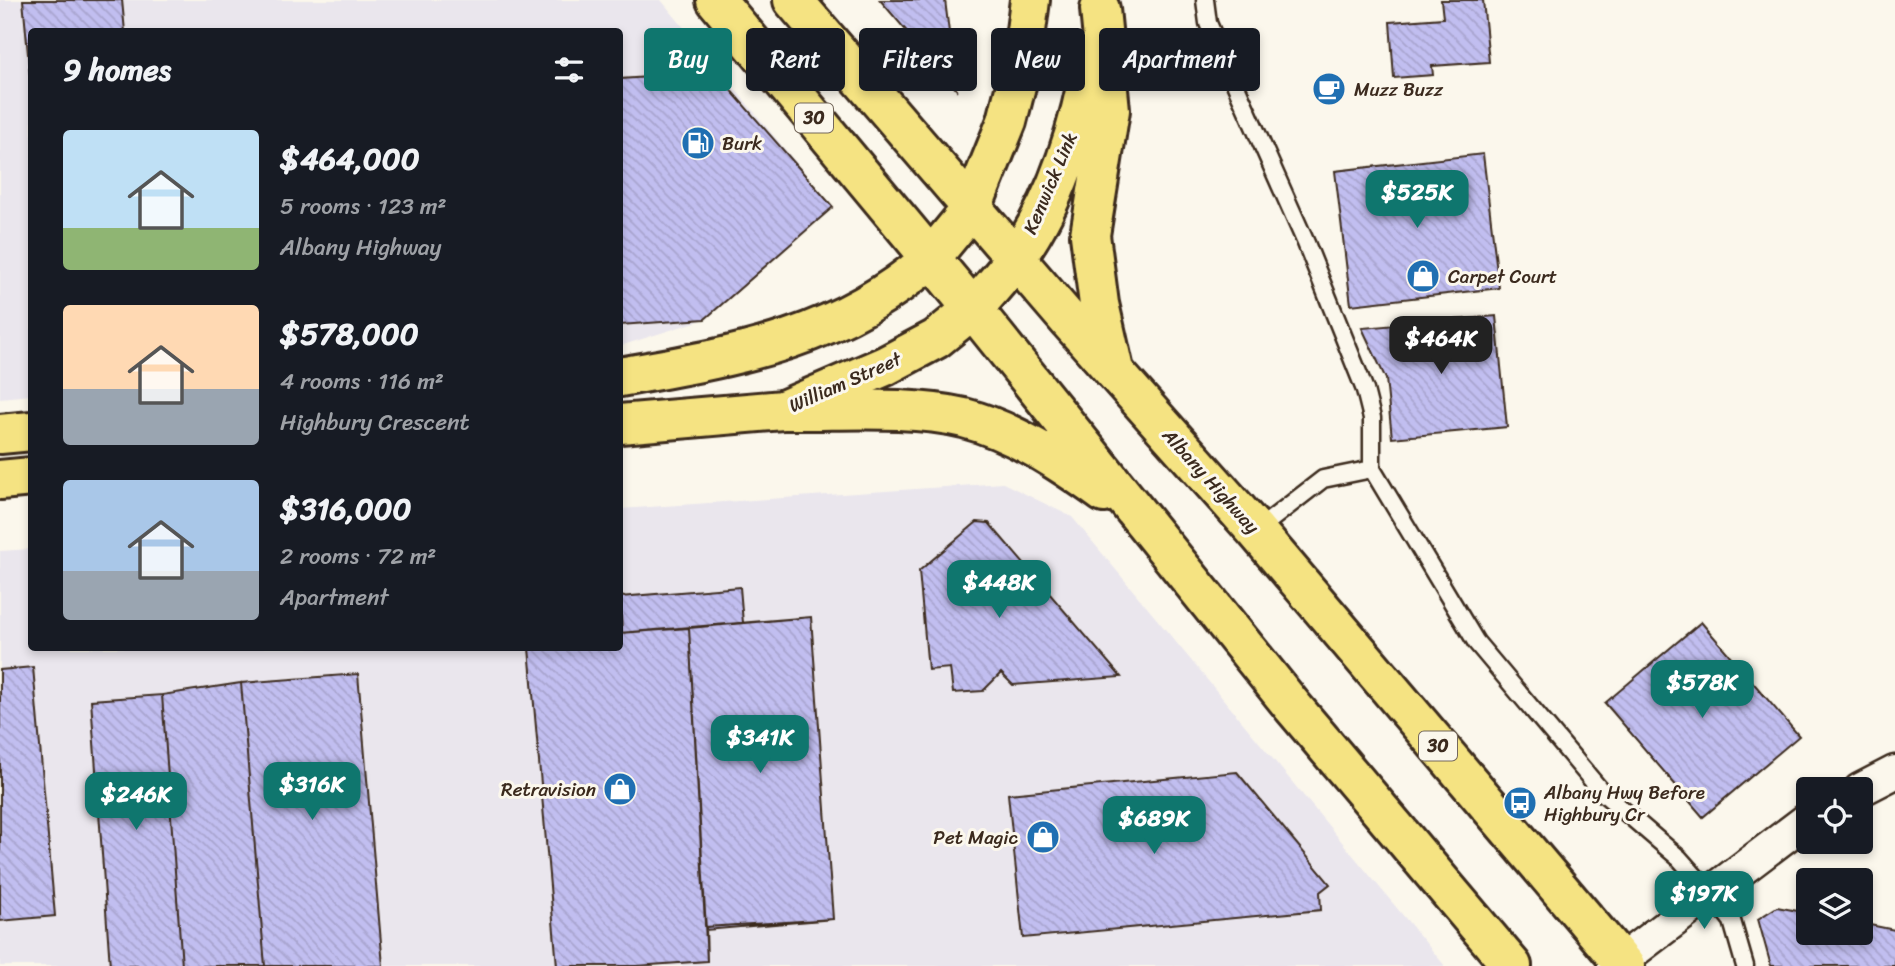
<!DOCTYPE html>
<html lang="en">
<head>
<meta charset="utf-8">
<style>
	:root { --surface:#171b24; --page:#242831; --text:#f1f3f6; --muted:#9ea1a6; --accent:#0f766e }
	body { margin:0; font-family:Sriracha,sans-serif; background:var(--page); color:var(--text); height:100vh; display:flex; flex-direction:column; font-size:26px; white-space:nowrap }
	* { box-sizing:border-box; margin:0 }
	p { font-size:23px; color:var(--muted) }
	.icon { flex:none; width:38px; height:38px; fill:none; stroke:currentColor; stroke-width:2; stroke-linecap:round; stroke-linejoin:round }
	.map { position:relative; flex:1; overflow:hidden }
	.details { position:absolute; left:28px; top:28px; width:595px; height:623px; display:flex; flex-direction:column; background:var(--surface); border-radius:7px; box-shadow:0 4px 10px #0003 }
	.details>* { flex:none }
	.guide { position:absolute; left:644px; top:28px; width:665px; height:63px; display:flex; gap:14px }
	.tools { position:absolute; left:1796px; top:777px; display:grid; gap:14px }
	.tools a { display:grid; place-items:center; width:77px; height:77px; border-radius:7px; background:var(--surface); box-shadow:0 4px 10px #0003; font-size:35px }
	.price { position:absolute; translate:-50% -60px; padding:0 16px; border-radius:14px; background:var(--accent); color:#fff; font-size:23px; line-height:46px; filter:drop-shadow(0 2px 4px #0008) }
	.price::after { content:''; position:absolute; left:50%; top:42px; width:21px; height:16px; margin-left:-10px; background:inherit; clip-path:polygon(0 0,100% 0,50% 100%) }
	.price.selected { background:#222; color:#fff }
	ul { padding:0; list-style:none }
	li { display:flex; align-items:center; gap:21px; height:175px; padding:0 35px }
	li span { display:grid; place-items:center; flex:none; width:196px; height:140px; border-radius:7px; color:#555 }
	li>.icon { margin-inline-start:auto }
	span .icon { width:84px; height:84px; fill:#fffc; stroke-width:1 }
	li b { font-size:30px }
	h2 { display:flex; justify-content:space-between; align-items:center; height:84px; padding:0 35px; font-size:30px }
	.tag { padding:0 24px; border-radius:7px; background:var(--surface); box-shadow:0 4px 10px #0003; font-size:24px; line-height:63px }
	.tag.selected { background:var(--accent); color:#fff }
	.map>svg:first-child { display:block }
	.built { fill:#eae6ed }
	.building { fill:url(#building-back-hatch); stroke:#3b2a1e; stroke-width:2 }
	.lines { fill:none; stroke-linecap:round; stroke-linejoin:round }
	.service-casing { stroke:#3b2a1e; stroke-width:21 }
	.minor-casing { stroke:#3b2a1e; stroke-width:37 }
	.primary-casing { stroke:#3b2a1e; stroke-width:44 }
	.trunk-casing { stroke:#3b2a1e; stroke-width:44 }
	.service { stroke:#fbf7ec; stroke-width:16 }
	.minor { stroke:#fbf7ec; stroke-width:32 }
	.primary { stroke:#f5e382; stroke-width:38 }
	.trunk { stroke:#f5e382; stroke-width:38 }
	.labels { text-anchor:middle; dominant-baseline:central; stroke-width:6; stroke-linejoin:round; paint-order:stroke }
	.shield { fill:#fbf7ec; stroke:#75685c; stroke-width:2 }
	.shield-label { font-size:18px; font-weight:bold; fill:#3b2a1e }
	.poi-label { font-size:19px; fill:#3b2a1e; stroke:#fbf7ec; text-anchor:start }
	.street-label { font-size:19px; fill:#3b2a1e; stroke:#fbf7ec }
</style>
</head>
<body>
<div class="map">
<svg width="1895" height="966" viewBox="0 0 1895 966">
	<defs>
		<pattern id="building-back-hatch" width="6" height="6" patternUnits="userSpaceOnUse" patternTransform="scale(1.75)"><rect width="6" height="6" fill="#c1bef0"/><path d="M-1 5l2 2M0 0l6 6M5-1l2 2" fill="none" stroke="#a7a3cd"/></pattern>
	</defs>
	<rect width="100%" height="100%" fill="#fbf7ec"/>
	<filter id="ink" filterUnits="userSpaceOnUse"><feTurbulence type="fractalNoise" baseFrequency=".0143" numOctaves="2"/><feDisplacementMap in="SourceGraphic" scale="14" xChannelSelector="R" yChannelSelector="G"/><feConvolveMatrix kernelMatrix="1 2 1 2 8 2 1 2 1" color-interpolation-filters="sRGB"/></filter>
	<g filter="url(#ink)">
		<path class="built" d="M0,0H661L833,207L705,319L620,346V32H32L31,395L0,398Z
			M1003,483L1072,517L1445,966H0V551L31,549L32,648H620V509Z"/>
		<path class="building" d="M23,0H122L125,32H32V97Z
			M880,0H945L956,89Z
			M1441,0H1483L1489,62L1432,66L1433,75L1394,78L1390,22L1443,18Z
			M707,63L833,207L705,319L620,325V79L695,74Z
			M1483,154L1499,288L1351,305L1335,171Z
			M1496,316L1507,427L1392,438L1386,379L1362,328Z
			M977,522L989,523L1121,677L1013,685L1001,673L983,691L953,693L950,668L928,670L919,571Z
			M740,587L743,623L622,633L620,597Z
			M811,617L833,919L706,927L707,961L636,966H557L529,648H620V633Z
			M811,617L833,919L706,930L689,628Z
			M1701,622L1799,736L1703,817L1605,703Z
			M689,628L707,961L636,966H557L529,648H620V633Z
			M33,667L55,916L0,921V670Z
			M358,674L383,966H265L241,683Z
			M241,683L265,966H182L162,695Z
			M162,695L182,966H110L91,700Z
			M1237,772L1330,884L1320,892L1321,910L1023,938L1008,794Z
			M1777,907L1808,913V933H1860V923L1895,930V966H1771L1758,919Z"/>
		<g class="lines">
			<defs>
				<path id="service" d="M1205,0L1208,23L1306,243L1365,390L1372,418V469L1476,642L1602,792L1679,858L1710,893L1732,921L1745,966
					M1256,531L1323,479L1372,469"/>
				<path id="minor" d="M1860,790L1895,772
					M1614,966L1808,819"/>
				<path id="primary" d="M620,377C736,356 838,340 930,259
					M620,424L783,410L885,366L936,339L973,309
					M0,434L32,431
					M0,480L32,477"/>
				<path id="trunk" d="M716,0L973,309L1293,707L1512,966
					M793,0L1071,323L1256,531L1625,966
					M1100,9L1110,110L1090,235L1099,304L1114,370
					M930,259L972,208L1007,121L1022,62L1030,0
					M973,309C987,293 1002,277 1015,259C1058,201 1081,122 1093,52
					M783,410C841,411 907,405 964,418C1015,431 1062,463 1104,493"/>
			</defs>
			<use href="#service" class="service-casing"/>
			<use href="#minor" class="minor-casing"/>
			<use href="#primary" class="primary-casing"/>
			<use href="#trunk" class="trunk-casing"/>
			<use href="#service" class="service"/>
			<use href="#minor" class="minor"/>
			<use href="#primary" class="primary"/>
			<use href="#trunk" class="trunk"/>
		</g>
	</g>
	<defs>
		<symbol id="cafe-disc" viewBox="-11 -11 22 22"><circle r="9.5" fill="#1f6fb2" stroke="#fbf7ec"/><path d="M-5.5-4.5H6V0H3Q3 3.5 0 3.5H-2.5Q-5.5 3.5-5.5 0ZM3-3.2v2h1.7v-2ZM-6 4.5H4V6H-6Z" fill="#fff"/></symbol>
		<symbol id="fuel-disc" viewBox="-11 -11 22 22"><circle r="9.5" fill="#1f6fb2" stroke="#fbf7ec"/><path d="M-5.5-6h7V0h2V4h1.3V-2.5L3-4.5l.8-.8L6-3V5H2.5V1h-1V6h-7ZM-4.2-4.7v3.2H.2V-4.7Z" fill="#fff"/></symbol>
		<symbol id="shop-disc" viewBox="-11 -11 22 22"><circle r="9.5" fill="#1f6fb2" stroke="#fbf7ec"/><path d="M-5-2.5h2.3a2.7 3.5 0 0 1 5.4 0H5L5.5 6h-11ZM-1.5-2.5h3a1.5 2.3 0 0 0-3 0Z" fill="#fff"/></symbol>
		<symbol id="bus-disc" viewBox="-11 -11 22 22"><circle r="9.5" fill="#1f6fb2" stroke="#fbf7ec"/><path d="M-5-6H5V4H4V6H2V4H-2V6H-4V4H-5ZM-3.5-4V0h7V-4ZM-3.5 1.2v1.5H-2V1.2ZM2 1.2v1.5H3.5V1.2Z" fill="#fff"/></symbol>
	</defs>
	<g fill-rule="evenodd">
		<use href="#cafe-disc" x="1310" y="70" width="38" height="38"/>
		<use href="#fuel-disc" x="679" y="124" width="38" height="38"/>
		<use href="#shop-disc" x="1404" y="257" width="38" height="38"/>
		<use href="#shop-disc" x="601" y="770" width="38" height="38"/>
		<use href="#bus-disc" x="1501" y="784" width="38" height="38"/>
		<use href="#shop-disc" x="1024" y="818" width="38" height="38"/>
	</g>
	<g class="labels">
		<g class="shield">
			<rect x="795" y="103.5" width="38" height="29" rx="5"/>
			<rect x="1419" y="731.5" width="38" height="29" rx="5"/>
		</g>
		<g class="shield-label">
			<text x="814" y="118">30</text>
			<text x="1438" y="746">30</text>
		</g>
		<g class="poi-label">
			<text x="1354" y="89">Muzz Buzz</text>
			<text x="722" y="143">Burk</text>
			<text x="1448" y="276">Carpet Court</text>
			<text x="596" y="789" text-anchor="end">Retravision</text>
			<text x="1544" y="792">Albany Hwy Before<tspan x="1544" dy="22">Highbury Cr</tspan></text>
			<text x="1018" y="837" text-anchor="end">Pet Magic</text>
		</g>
		<g class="street-label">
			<text transform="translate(1050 183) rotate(-67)">Kenwick Link</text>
			<text transform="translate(845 382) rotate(-24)">William Street</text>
			<text transform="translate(1211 481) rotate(48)">Albany Highway</text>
		</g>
	</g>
</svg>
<div class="tools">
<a><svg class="icon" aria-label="locate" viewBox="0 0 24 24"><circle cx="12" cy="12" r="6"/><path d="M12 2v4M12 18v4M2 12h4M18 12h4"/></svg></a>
<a><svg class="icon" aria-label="layers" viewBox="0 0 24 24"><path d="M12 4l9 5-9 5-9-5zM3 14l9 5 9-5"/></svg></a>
</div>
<b class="price" style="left:1417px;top:230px">$525K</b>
<b class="price selected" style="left:1441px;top:376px">$464K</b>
<b class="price" style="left:999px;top:620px">$448K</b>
<b class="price" style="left:1702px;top:720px">$578K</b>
<b class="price" style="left:760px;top:775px">$341K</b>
<b class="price" style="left:312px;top:822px">$316K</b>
<b class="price" style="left:136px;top:832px">$246K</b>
<b class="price" style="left:1154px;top:856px">$689K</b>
<b class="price" style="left:1704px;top:931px">$197K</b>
<div class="guide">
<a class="tag selected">Buy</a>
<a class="tag">Rent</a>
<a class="tag">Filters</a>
<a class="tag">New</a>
<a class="tag">Apartment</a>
</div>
<section class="details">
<h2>9 homes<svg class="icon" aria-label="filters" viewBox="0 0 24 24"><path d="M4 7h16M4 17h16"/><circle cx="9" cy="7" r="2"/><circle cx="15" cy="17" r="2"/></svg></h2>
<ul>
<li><span style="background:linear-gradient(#bfe0f5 70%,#8fb573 0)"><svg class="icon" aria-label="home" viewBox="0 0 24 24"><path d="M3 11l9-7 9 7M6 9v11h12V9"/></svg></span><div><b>$464,000</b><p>5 rooms · 123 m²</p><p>Albany Highway</p></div></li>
<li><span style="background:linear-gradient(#ffd9b3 60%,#9aa5b1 0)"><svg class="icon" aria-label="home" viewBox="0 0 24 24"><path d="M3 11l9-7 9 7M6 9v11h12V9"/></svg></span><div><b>$578,000</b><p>4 rooms · 116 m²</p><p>Highbury Crescent</p></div></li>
<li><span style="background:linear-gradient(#a9c7e8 65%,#9aa5b1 0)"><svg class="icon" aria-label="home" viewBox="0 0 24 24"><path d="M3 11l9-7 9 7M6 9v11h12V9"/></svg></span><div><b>$316,000</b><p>2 rooms · 72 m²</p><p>Apartment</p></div></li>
</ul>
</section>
</div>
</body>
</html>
